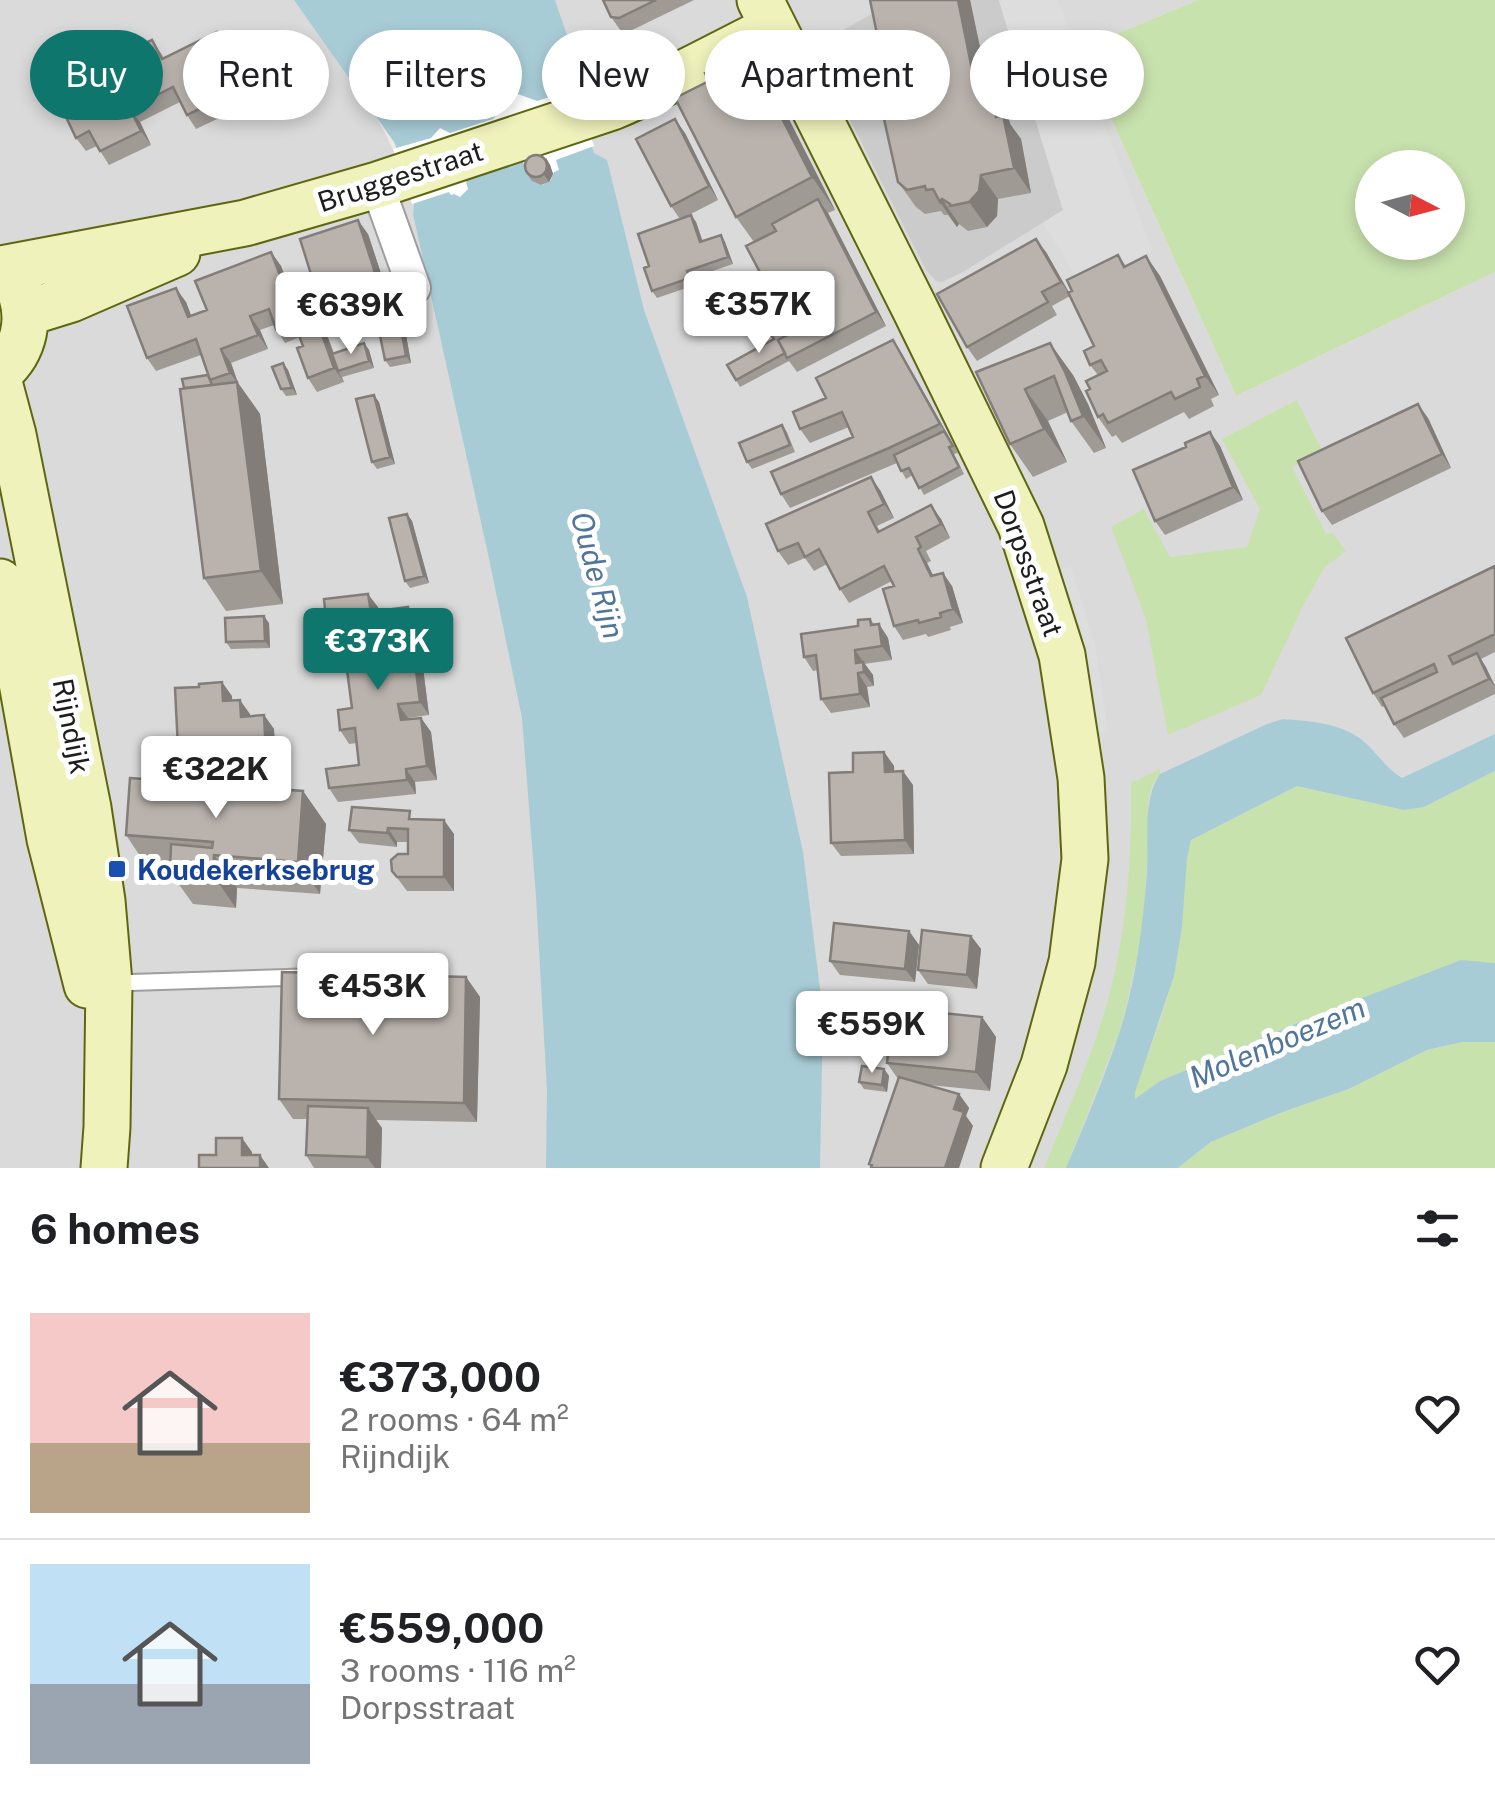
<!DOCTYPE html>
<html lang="en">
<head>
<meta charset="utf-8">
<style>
	:root { --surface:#fff; --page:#f2f2f2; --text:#202124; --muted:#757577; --line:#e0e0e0; --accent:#0f766e }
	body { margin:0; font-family:"Public Sans",sans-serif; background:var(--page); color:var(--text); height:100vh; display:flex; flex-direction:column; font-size:38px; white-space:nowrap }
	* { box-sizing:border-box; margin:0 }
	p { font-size:32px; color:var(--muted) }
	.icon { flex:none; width:55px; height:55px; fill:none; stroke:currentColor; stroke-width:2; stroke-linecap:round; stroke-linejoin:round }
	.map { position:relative; height:1168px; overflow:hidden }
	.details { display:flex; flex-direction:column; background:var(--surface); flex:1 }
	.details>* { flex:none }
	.banner { position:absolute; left:30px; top:30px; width:1435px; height:90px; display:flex; gap:20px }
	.needle { width:65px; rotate:96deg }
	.tools { position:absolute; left:1355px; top:150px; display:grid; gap:20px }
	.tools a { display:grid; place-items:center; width:110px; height:110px; border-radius:50%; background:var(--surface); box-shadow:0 5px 15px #0003; font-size:50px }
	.price { position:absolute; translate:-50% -85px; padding:0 22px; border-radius:10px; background:#fff; color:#222; font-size:32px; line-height:65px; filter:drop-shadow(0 2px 5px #0008) }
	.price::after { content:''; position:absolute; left:50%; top:60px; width:30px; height:22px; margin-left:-15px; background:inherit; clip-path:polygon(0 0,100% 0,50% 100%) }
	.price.selected { background:var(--accent); color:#fff }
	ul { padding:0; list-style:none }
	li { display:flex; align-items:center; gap:30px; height:250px; padding:0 30px }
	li+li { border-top:2px solid var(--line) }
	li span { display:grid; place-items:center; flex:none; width:280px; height:200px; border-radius:0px; color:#555 }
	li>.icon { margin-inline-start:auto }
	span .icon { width:120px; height:120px; fill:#fffc; stroke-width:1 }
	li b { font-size:42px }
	h2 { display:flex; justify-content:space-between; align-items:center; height:120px; padding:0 30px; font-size:42px }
	.tag { padding:0 35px; border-radius:45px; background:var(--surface); box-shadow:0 5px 15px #0003; font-size:35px; line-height:90px }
	.tag.selected { background:var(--accent); color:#fff }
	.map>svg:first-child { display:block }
	.residential { fill:#dbdada }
	.religious { fill:#cbcbcb }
	.grass { fill:#c8e2ae; fill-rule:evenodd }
	.parking { fill:#ddd }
	.water { fill:#a8ccd6 }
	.pier { fill:#fff }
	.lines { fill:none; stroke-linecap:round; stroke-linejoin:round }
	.lane-casing { stroke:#9e9e9e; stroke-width:19 }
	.street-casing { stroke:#9e9e9e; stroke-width:36 }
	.secondary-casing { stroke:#5e6710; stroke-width:49 }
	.lane { stroke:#fff; stroke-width:15 }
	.street { stroke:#fff; stroke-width:32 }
	.secondary { stroke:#f0f2bc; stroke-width:45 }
	.wall { fill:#a09a95 }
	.shaded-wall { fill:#827d79 }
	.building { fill:#bab3ad; stroke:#827d79; stroke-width:2.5 }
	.transit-dot { fill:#1a4fb4; stroke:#fff; stroke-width:4 }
	.labels { text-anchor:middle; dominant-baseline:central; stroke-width:10; stroke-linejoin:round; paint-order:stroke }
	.street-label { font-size:28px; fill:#1d1d1d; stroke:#fff }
	.transit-label { font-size:28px; font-weight:bold; fill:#164399; stroke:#fff; text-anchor:start }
	.water-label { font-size:30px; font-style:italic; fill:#50769b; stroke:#fff }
</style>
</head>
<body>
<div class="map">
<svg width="1495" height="1168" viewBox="0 0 1495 1168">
	<rect width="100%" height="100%" fill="#edeae3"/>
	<path class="residential" d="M0,0H311L385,133L439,246L557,890V1168H0Z
		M521,0H1198L1080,49L1236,396L1495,272V742L1081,1168H760Z"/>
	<path class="religious" d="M897,0H999L1063,210L963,272L942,282L936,281L926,270L819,59V48L825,40Z"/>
	<path class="grass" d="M1198,0H1495V272L1236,396L1080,49ZM1372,168H1448V242H1372Z
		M1297,400L1322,451L1292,467L1326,534L1333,533L1346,551L1324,568L1303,606L1261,695L1168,735L1146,619L1111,527L1144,509L1170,557L1247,547L1260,509L1222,439Z
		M1160,769V774L1152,785L1148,804L1149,828L1143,931L1121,1028L1066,1168H1044C1066,1114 1091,1060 1107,1003C1127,932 1132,857 1131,783Z
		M1495,771V963L1461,961L1302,1021L1160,1081L1134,1100V1092C1148,1053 1165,1013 1174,973C1184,929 1180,883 1191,840L1297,786L1404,810L1424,807Z
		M1463,1042H1495V1168H1178L1211,1142L1283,1112L1349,1089L1427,1050Z"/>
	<path class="parking" d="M1003,0H1058L1152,250L1083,287L1043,223L1063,210L999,1Z
		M1071,566L1095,645L1108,731L1097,733L1084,646L1061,570Z"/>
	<path class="water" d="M294,0H555L583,82L573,86L594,153L607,160L644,310L747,597L803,852L823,1013L820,1168H546L547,1090L536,897L522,718L488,554L413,214L415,194L394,142Z
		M1283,719C1309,721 1340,723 1361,739C1376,751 1385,768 1402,778L1495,734V771L1424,807L1404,810L1297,786L1191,840L1187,858L1182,927L1174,976L1135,1092V1099L1160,1081L1302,1021L1461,960L1495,963V1042H1463L1427,1050L1349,1089L1283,1112L1211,1142L1178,1168H1066C1085,1123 1104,1078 1120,1031C1136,980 1143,925 1147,872C1149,840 1142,800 1160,774L1267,724Z"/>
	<path class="pier" d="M576,89L594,146L556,160L559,170L554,172L550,181L542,185L533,181L522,160L465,178L468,189L460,197L454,194L451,195L449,192L412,204L393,149L431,138L440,128L450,133L493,119L515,93L537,101Z"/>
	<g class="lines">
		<defs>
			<path id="lane" d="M365,975L419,974
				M115,983L302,977"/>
			<path id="street" d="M377,185L414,288"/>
			<path id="secondary" d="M760,0L916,311L1021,526L1062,655L1081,778L1085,859L1072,962L1044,1065L1004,1168
				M6,268L245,223L377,185L612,107C667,84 720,54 773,28
				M26,313L71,299L177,253
				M0,372C25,350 31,318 19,288
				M0,386L13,435L88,808L102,901L109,983L107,1127L104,1168
				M0,582L19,666L50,839L87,985"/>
		</defs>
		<use href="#lane" class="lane-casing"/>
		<use href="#street" class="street-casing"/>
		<use href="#secondary" class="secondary-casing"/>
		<use href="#lane" class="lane"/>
		<use href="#street" class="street"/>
		<use href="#secondary" class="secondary"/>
	</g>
	<path class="wall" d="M603,0H694L628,32L621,31L611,17Z
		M870,0H970L986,77H988L1005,102L1010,124L1021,139L1031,193L998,199L997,216L987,227L968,231L959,224L957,227L948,215H944L941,211L925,214L916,207L898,182L881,107L872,94L884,68Z
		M152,40L164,58L226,46L253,102L196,129L187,115L180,102L140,122L151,145L109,165L97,146L86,151L76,138L108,61Z
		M748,52L771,84L835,210L828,213L886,326L797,372L789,361L740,387L736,380L774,339L792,326L789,319L775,326L766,312L764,280L754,242L736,217L709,81Z
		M685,133L718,200L683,218L691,215L696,222L703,242L721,235L725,242L733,264L692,278L695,285L657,298L652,291L649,266L680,219L671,206Z
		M546,158L550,165L553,174L549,182L541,185L532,181L527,174Z
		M368,234L390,301L359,311L349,298L347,290L324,298L314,284Z
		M271,252L281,266L287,281L310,290L334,353L364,343L369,350L374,368L342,377L344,382L317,392L308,378L303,346L300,337L285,343L274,325L260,330L268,349L231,363L238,383L260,414L283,604L226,611L204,578L208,375L201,355L156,371L147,358L186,302L191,316L207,310Z
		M1046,252L1069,292L1118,255L1126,266L1146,256L1160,276L1219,395L1211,399L1214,406L1189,419L1184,412L1122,443L1116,435L1112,437L1098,417L1090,389L1098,375L1090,365L1094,346L1070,296L1052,306L1057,315L977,361L967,347Z
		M398,311L403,318L411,363L390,367L385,360Z
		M893,340L902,354L958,453L954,454L964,474L924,495L913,475L906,479L897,463L790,508L781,494L853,437L849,427L810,443L800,429L826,398Z
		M283,363L288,370L297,395L286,396L281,389Z
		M976,372L1073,375L1088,404L1106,448L1094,453L1071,421L1068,412L1048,421L1067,462L1033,477L1010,444Z
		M379,402L395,464L377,469L372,462Z
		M1428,418L1451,468L1332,525L1322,511Z
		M782,425L787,432L795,452L752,469L747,462Z
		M1210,432L1220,446L1243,500L1165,535L1155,521L1186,447Z
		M880,490L894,518L877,526L880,531L941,519L950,538L926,551L931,561L927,563L933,575L952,586L963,623L950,627L951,630L928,637L926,634L903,640L894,626V586L892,581L849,603L840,589L827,564L814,571L805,558L788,565L778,551Z
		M407,514L412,521L429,583L410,588L405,581Z
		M1495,566V652L1481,659L1495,685V694L1404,738L1394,724L1385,706L1382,707L1373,693Z
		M378,607V611L417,621L429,715L408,718V719L421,718L431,732L437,780L415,782L416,794L338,802L329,788L359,765L357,743L349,744L340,730L352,708L342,632H335L326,619Z
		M870,619L874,624H879L888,638L892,660L864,664L873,675L874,686L867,687L870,707L831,713L821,699L818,670L813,671L804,657Z
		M269,623L270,648L231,649L226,642Z
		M232,696V700L250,714V716L264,715L274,729L276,767L253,769L247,760L188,763L178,749Z
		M884,752L894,766V771L913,785L914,854L841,856L831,843L853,772Z
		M303,791L326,824L320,894L237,888L236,908L193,904L170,872V869L148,868L126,835Z
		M416,819L454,834V891H407L392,871L408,854V842H397V847L359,843L349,830Z
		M909,931L919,945L915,982L840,975L830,961Z
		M971,936L981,949L977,989L928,984L918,970Z
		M466,977L480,997L477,1122L376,1120L382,1128L381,1168H310H314L306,1155L307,1119H293L279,1099Z
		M982,1017L996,1037L990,1091L929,1085L959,1094L969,1108L966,1116L973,1126L871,1168L869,1164L898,1079L887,1063Z
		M884,1069L889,1076L887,1092L864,1089L859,1082Z"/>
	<path class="shaded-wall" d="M958,0H970L992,104L974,79Z
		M217,32L226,46L253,102L243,88Z
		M748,52L771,84L835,210L812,177Z
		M988,77L1005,102L1010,124L1021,139L1031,193L1014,168L996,117Z
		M130,109L140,122L151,145L141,131Z
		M675,119L685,133L718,200L709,186Z
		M546,158L550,165L553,174L549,182L544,175Z
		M981,175L998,199L997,216L987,227L969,202Z
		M818,199L828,213L886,326L876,312Z
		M942,199L959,224L957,227L940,202Z
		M691,215L696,222L705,249L700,242Z
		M358,220L368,234L390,301L380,288Z
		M721,235L725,242L733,264L728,257Z
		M1036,239L1046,252L1070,295L1061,282Z
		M271,252L281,266L292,296L283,283Z
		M1146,256L1160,276L1219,395L1205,376Z
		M301,276L310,290L340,371H338L344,382L334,368Z
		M176,288L186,302L197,331L188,317Z
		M398,311L403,318L411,363L406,356Z
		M250,316L260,330L268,349L258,335Z
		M893,340L902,354L958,453L940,424Z
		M364,343L369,350L374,368L369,361Z
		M1050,343L1073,375L1088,404L1106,448L1083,416Z
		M221,349L231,363L238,383L260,414L283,604L261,571L238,384L230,373Z
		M283,363L288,370L297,395L292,388Z
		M1025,389L1048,421L1067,462L1044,429Z
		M374,395L379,402L395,464L390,457Z
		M1418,404L1428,418L1451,468L1442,454Z
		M1210,432L1220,446L1243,500L1233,487Z
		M871,477L880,490L894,518L884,504Z
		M931,505L941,519L950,538L941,524Z
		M407,514L412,521L429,583L424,576Z
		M918,549L927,563L940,590L931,576Z
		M943,573L952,586L963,623L953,609Z
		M368,594L378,607L380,625L371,612Z
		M408,607L417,621L429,715L420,702Z
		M264,616L269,623L270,648L265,641Z
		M879,624L888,638L892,660L882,646Z
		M855,650L873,675L874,686L856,663Z
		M1477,653L1486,667L1495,687L1489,679Z
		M858,673L867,687L870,707L860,694Z
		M222,682L232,696L233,714L223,701Z
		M240,700L250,714L251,730L241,717Z
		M398,704L408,718L410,734L401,720Z
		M264,715L274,729L276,767L266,754Z
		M421,718L431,732L437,780L427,766Z
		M884,752L894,766L895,785L885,772Z
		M406,769L415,782L416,794L407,780Z
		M903,771L913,785L914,854L905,840Z
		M303,791L326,824L320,894L298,862Z
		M444,820L454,834V891L444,877Z
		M388,828L397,842V847L387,833Z
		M214,855L237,888L236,908L213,875Z
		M909,931L919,945L915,982L905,969Z
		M971,936L981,949L977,989L967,975Z
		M466,977L480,997L477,1122L464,1103Z
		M982,1017L996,1037L990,1091L976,1072Z
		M884,1069L889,1076L887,1092L882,1085Z
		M959,1094L969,1108L966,1116L973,1126L959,1168H945L954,1109Z
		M368,1108L382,1128L381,1168H375L367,1157Z
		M242,1138L252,1152V1168L242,1155Z
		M260,1155L269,1168H260Z"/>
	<path class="building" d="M603,0H656L619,18L611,17Z
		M870,0H958L974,79L988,77L996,117L1003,115L1014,168L981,175L979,191L969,202L950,206V204L942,199L940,202L933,189L926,190L925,186L907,190L898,182L880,101L872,94L870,82L877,74L876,69L884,68Z
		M217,32L243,88L187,115L173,87L130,109L141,131L100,151L89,131L76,138L50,83L105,56L107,61L152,40L162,59Z
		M748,52L812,177L736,217L675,98L709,81L705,73Z
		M675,119L709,186L671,206L636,139Z
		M525 166a11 11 0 1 1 22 0a11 11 0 1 1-22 0Z
		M818,199L876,312L787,358L778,340L795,331L789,318L796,315L788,300L766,312L750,287L764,280L746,246L776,231L772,224Z
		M691,215L700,242L721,235L728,257L687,271L690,278L652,291L644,268L649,266L638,234Z
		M358,220L380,288L349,298L342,274L314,284L300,239Z
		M1036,239L1061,282L1042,292L1048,302L967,347L937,294Z
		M271,252L283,283L301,276L334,368L308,378L297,348L303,346L294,322L276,329L269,309L250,316L258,335L221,349L230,373L210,380L196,339L147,358L127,306L176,288L188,317L207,310L195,281Z
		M1118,255L1124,267L1146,256L1205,376L1197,379L1200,387L1175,399L1171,392L1108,423L1103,414L1098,417L1086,391L1090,389L1086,381L1107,371L1101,360L1090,365L1084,351L1094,346L1068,292L1072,291L1067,280Z
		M398,311L406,356L385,360L376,316Z
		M792,326L795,331L778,340L785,353L736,380L727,365L774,339L772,336Z
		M893,340L940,424L889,448L781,494L771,472L853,437L842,412L800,429L793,412L826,398L816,378Z
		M364,343L369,361L338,371L332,354Z
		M1050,343L1065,372L1083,416L1071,421L1054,376L1025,389L1044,429L1010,444L976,372Z
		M283,363L292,388L281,389L272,367Z
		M208,375L212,385L184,388L182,379Z
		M237,382L261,571L204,578L180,389Z
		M374,395L390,457L372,462L356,399Z
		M1418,404L1442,454L1322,511L1298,461Z
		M782,425L790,445L747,462L739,443Z
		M944,431L953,446L949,447L959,467L919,488L909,468L901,471L894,455Z
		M1210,432L1233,487L1155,521L1133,470L1186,447L1185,443Z
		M871,477L884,504L868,512L878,532L931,505L941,524L916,537L921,547L918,549L931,576L943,573L953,609L940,613L941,617L919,623L918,620L894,626L883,589L894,586L884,566L840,589L819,549L805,557L798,543L778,551L766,524Z
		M407,514L424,576L405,581L389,518Z
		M1495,566V634L1449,656L1453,664L1477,653L1489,679L1394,724L1381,698L1437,672L1434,664L1373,693L1346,638Z
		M368,594L371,612L408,607L420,702L398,704L401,720L421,718L427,766L406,769L407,780L329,788L326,769L359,765L355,728L340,730L338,710L352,708L340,617L326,619L324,599Z
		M264,616L265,641L226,642L225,618Z
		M870,619L871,625L879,624L882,646L855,650L856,663L863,662L864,672L858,673L860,694L821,699L816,655L804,657L801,634L858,626V620Z
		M222,682L223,701L240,700L241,717L264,715L266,754L243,755L242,746L178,749L175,688L199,687V684Z
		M884,752L885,772L903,771L905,840L831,843L829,773L853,772V753Z
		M130,778L303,791L298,862L214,855L213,875L170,872L171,844L212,848L213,842L126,835Z
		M352,807L410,811L409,819L444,820V877H397L392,871L391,860L398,854H408V829L388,828L387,833L349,830Z
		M834,923L909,931L905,969L830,961Z
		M922,930L971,936L967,975L918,970Z
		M282,972L466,977L464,1103L279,1099Z
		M893,1008L982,1017L976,1072L887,1063Z
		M862,1066L884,1069L882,1085L859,1082Z
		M899,1077L959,1094L954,1109L964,1112L945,1168H871L872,1165L869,1164Z
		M308,1106L368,1108L367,1157L306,1155Z
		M216,1138H242V1155H260V1168H199V1155H216Z"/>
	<rect class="transit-dot" x="107" y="859" width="20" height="20" rx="5"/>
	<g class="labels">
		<g class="street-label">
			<text transform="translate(400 176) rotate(-18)">Bruggestraat</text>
			<text transform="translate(1029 563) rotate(70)">Dorpsstraat</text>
			<text transform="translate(72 726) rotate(79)">Rijndijk</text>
		</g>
		<g class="transit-label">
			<text x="137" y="869">Koudekerksebrug</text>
		</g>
		<g class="water-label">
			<text transform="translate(598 575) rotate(75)">Oude Rijn</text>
			<text transform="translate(1277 1042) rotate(-23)">Molenboezem</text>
		</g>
	</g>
</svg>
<div class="tools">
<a><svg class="needle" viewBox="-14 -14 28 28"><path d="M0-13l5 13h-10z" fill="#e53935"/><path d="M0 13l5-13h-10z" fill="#757577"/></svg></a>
</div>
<b class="price" style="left:759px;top:356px">€357K</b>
<b class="price" style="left:351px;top:357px">€639K</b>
<b class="price selected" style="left:378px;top:693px">€373K</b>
<b class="price" style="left:216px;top:821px">€322K</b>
<b class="price" style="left:373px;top:1038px">€453K</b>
<b class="price" style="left:872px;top:1076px">€559K</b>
<div class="banner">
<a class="tag selected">Buy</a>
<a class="tag">Rent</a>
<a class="tag">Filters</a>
<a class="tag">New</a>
<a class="tag">Apartment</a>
<a class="tag">House</a>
</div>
</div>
<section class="details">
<h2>6 homes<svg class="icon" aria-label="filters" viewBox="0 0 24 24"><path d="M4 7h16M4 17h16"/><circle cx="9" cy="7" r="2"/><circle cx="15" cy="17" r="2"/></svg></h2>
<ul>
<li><span style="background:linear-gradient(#f6c9c9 65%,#b9a48a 0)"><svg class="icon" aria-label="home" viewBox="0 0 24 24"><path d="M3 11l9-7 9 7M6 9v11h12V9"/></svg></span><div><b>€373,000</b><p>2 rooms · 64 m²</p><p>Rijndijk</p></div><svg class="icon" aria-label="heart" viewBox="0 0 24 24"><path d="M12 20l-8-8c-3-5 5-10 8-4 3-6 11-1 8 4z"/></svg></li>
<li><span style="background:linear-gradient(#bfe0f5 60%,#9aa5b1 0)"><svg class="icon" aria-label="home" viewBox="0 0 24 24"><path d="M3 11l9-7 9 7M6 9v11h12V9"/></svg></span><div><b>€559,000</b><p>3 rooms · 116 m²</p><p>Dorpsstraat</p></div><svg class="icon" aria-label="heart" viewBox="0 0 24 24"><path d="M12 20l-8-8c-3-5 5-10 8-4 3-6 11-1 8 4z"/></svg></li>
</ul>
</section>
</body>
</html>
